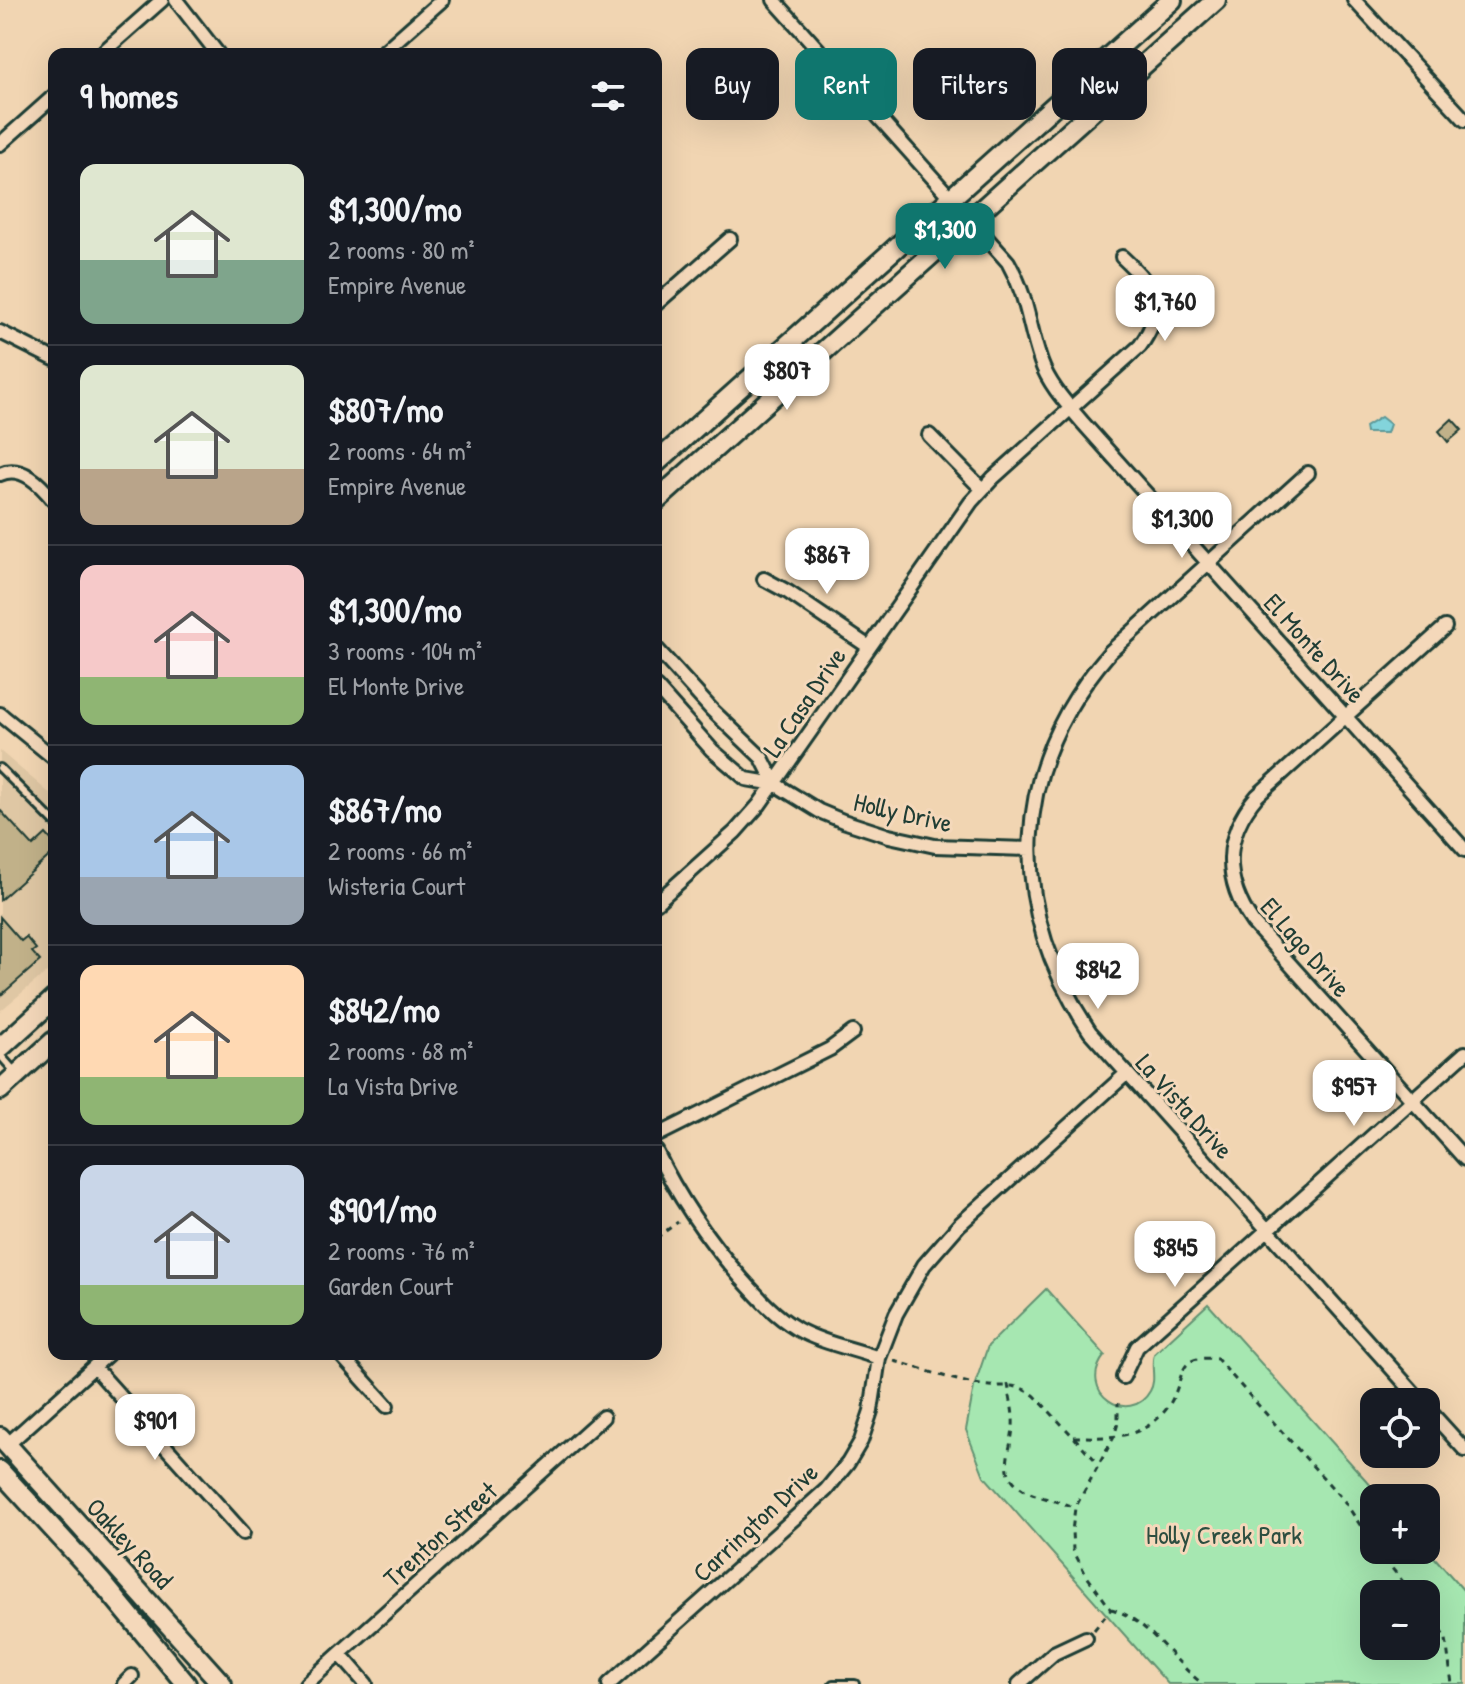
<!DOCTYPE html>
<html lang="en">
<head>
<meta charset="utf-8">
<style>
	:root { --surface:#171b24; --page:#20242c; --text:#f1f3f6; --muted:#9ea1a6; --line:#363941; --accent:#0f766e }
	body { margin:0; font-family:"Patrick Hand",sans-serif; background:var(--page); color:var(--text); height:100vh; display:flex; flex-direction:column; font-size:30px; white-space:nowrap }
	* { box-sizing:border-box; margin:0 }
	p { font-size:26px; color:var(--muted) }
	.icon { flex:none; width:44px; height:44px; fill:none; stroke:currentColor; stroke-width:2; stroke-linecap:round; stroke-linejoin:round }
	.map { position:relative; flex:1; overflow:hidden }
	.details { position:absolute; left:48px; top:48px; width:614px; height:1312px; display:flex; flex-direction:column; background:var(--surface); border-radius:16px; box-shadow:0 8px 32px #0002 }
	.details>* { flex:none }
	.top-card { position:absolute; left:686px; top:48px; width:658px; height:72px; display:flex; gap:16px }
	.controls { position:absolute; left:1360px; top:1388px; display:grid; gap:16px }
	.controls a { display:grid; place-items:center; width:80px; height:80px; border-radius:16px; background:var(--surface); box-shadow:0 8px 32px #0002; font-size:40px }
	.price { position:absolute; translate:-50% -68px; padding:0 18px; border-radius:16px; background:#fff; color:#222; font-size:26px; line-height:52px; filter:drop-shadow(0 2px 4px #0008) }
	.price::after { content:''; position:absolute; left:50%; top:48px; width:24px; height:18px; margin-left:-12px; background:inherit; clip-path:polygon(0 0,100% 0,50% 100%) }
	.price.current { background:var(--accent); color:#fff }
	ul { padding:0; list-style:none }
	li { display:flex; align-items:center; gap:24px; height:200px; padding:0 32px }
	li+li { border-top:2px solid var(--line) }
	li span { display:grid; place-items:center; flex:none; width:224px; height:160px; border-radius:16px; color:#555 }
	li>.icon { margin-inline-start:auto }
	span .icon { width:96px; height:96px; fill:#fffc; stroke-width:1 }
	li b { font-size:34px }
	h2 { display:flex; justify-content:space-between; align-items:center; height:96px; padding:0 32px; font-size:34px }
	.pill { padding:0 28px; border-radius:16px; background:var(--surface); box-shadow:0 8px 32px #0002; font-size:28px; line-height:72px }
	.pill.current { background:var(--accent); color:#fff }
	.map>svg:first-child { display:block }
	.built { fill:#dfc7a4 }
	.green { fill:#a6e7b1; stroke:#629272; stroke-width:2; fill-rule:evenodd }
	.water { fill:#83d4db; stroke:#5b9898; stroke-width:2 }
	.building { fill:#c1b189; stroke:#1f3d34; stroke-width:2 }
	.lines { fill:none; stroke-linecap:round; stroke-linejoin:round }
	.lane-casing { stroke:#1f3d34; stroke-width:12 }
	.street-casing { stroke:#1f3d34; stroke-width:18 }
	.secondary-casing { stroke:#1f3d34; stroke-width:24 }
	.path { stroke:#1f3d34; stroke-width:3; stroke-dasharray:6 6; stroke-linecap:butt }
	.lane { stroke:#f4d8ba; stroke-width:6 }
	.street { stroke:#f4d8ba; stroke-width:12 }
	.secondary { stroke:#f4d8ba; stroke-width:18 }
	.labels { text-anchor:middle; dominant-baseline:central; stroke-width:6; stroke-linejoin:round; paint-order:stroke }
	.street-label { font-size:26px; fill:#1f3d34; stroke:#f4d8ba }
	.park-label { font-size:26px; fill:#2c4e40; stroke:#f4d8ba }
</style>
</head>
<body>
<div class="map">
<svg width="1465" height="1684" viewBox="0 0 1465 1684">
	<rect width="100%" height="100%" fill="#f1d5b2"/>
	<filter id="ink" filterUnits="userSpaceOnUse"><feTurbulence type="fractalNoise" baseFrequency=".0125" numOctaves="2"/><feDisplacementMap in="SourceGraphic" scale="16" xChannelSelector="R" yChannelSelector="G"/><feConvolveMatrix kernelMatrix="1 2 1 2 8 2 1 2 1" color-interpolation-filters="sRGB"/></filter>
	<g filter="url(#ink)">
		<path class="built" d="M0,751L54,797V966L0,1011Z"/>
		<path class="green" d="M1046,1289L1105,1355C1075,1392 1130,1427 1150,1391C1157,1379 1150,1367 1154,1354L1208,1304L1382,1498H1374V1550H1426V1548L1465,1592V1684H1168L984,1476L966,1430L974,1387L988,1346ZM1374,1594H1426V1646H1374Z"/>
		<path class="water" d="M1381,417L1390,424L1387,433H1366L1365,427Z"/>
		<path class="building" d="M1452,419L1462,430L1448,442L1439,431Z
			M0,810L33,846L46,834L54,843V852L0,900Z
			M0,917L21,941L26,937L36,949L32,952L40,961L0,996Z"/>
		<g class="lines">
			<defs>
				<path id="lane" d="M0,768L54,822
					M0,1055L16,1073
					M833,1684H855"/>
				<path id="street" d="M176,0L218,54
					M774,0L1008,262C1028,297 1028,325 1041,362C1049,385 1068,405 1083,423L1465,850
					M1354,0L1465,120
					M101,54L162,0
					M381,54L442,0
					M0,144L54,96
					M656,304L730,239
					M0,332L54,359
					M929,435L982,489
					M1308,473L1110,652C1009,768 1006,905 1090,1032L1422,1402
					M0,474C22,464 41,485 54,501
					M764,579L788,592L869,647
					M1445,627L1257,796C1223,836 1223,880 1253,923L1465,1159
					M656,648L712,710L762,758L775,784
					M656,687L712,750L746,779L775,784L819,811L843,821L889,836L935,846L1030,849
					M0,714L54,758
					M656,903L735,832L759,805L971,502L993,478L1140,346C1169,306 1153,286 1122,257
					M656,1136L830,1049L853,1032
					M656,1151C679,1199 707,1239 742,1279C759,1298 775,1316 797,1329C822,1343 851,1348 879,1358
					M340,1354L387,1406
					M94,1367L243,1533
					M1123,1377L1137,1347L1465,1053
					M1426,1407L1465,1450
					M7,1445L108,1354
					M340,1654L366,1684
					M124,1684L132,1676
					M306,1684L603,1417
					M609,1684L826,1490L848,1463L861,1441L871,1411L879,1358L896,1314L924,1265L959,1225L1126,1074
					M1019,1684L1054,1653L1086,1638"/>
				<path id="secondary" d="M656,463L1172,0
					M656,501L1216,0
					M0,1048L54,999
					M0,1090L54,1041
					M0,1437L222,1684
					M0,1471L100,1580L186,1684"/>
			</defs>
			<use href="#lane" class="lane-casing"/>
			<use href="#street" class="street-casing"/>
			<use href="#secondary" class="secondary-casing"/>
			<path class="path" d="M656,1238L678,1222
				M894,1361C922,1368 952,1381 981,1385C1004,1389 1013,1380 1035,1396L1098,1463
				M1008,1384C1010,1398 1014,1413 1013,1427C1011,1455 995,1474 1028,1492C1043,1499 1060,1501 1075,1508
				M1074,1437C1097,1437 1122,1439 1142,1429C1155,1423 1167,1411 1173,1398C1185,1373 1178,1354 1217,1359L1345,1502L1374,1546
				M1377,1550L1413,1594
				M1111,1609C1147,1618 1173,1662 1203,1684
				M1426,1610L1446,1639L1452,1684
				M1094,1630L1111,1609L1086,1575L1073,1550L1072,1531L1075,1508L1114,1437L1118,1423V1403"/>
			<use href="#lane" class="lane"/>
			<use href="#street" class="street"/>
			<use href="#secondary" class="secondary"/>
		</g>
	</g>
	<g class="labels">
		<g class="street-label">
			<text transform="translate(1315 648) rotate(48)">El Monte Drive</text>
			<text transform="translate(804 702) rotate(-56)">La Casa Drive</text>
			<text transform="translate(903 812) rotate(13)">Holly Drive</text>
			<text transform="translate(1306 947) rotate(49)">El Lago Drive</text>
			<text transform="translate(1185 1106) rotate(48)">La Vista Drive</text>
			<text transform="translate(755 1522) rotate(-43)">Carrington Drive</text>
			<text transform="translate(440 1534) rotate(-42)">Trenton Street</text>
			<text transform="translate(130 1543) rotate(47)">Oakley Road</text>
		</g>
		<g class="park-label">
			<text x="1224" y="1534">Holly Creek Park</text>
		</g>
	</g>
</svg>
<div class="controls">
<a><svg class="icon" aria-label="locate" viewBox="0 0 24 24"><circle cx="12" cy="12" r="6"/><path d="M12 2v4M12 18v4M2 12h4M18 12h4"/></svg></a>
<a>+</a>
<a>−</a>
</div>
<b class="price current" style="left:945px;top:271px">$1,300</b>
<b class="price" style="left:1165px;top:343px">$1,760</b>
<b class="price" style="left:787px;top:412px">$807</b>
<b class="price" style="left:1182px;top:560px">$1,300</b>
<b class="price" style="left:827px;top:596px">$867</b>
<b class="price" style="left:1098px;top:1011px">$842</b>
<b class="price" style="left:1354px;top:1128px">$957</b>
<b class="price" style="left:1175px;top:1289px">$845</b>
<b class="price" style="left:155px;top:1462px">$901</b>
<div class="top-card">
<a class="pill">Buy</a>
<a class="pill current">Rent</a>
<a class="pill">Filters</a>
<a class="pill">New</a>
</div>
<section class="details">
<h2>9 homes<svg class="icon" aria-label="filters" viewBox="0 0 24 24"><path d="M4 7h16M4 17h16"/><circle cx="9" cy="7" r="2"/><circle cx="15" cy="17" r="2"/></svg></h2>
<ul>
<li><span style="background:linear-gradient(#dfe7d0 60%,#7fa58c 0)"><svg class="icon" aria-label="home" viewBox="0 0 24 24"><path d="M3 11l9-7 9 7M6 9v11h12V9"/></svg></span><div><b>$1,300/mo</b><p>2 rooms · 80 m²</p><p>Empire Avenue</p></div></li>
<li><span style="background:linear-gradient(#dfe7d0 65%,#b9a48a 0)"><svg class="icon" aria-label="home" viewBox="0 0 24 24"><path d="M3 11l9-7 9 7M6 9v11h12V9"/></svg></span><div><b>$807/mo</b><p>2 rooms · 64 m²</p><p>Empire Avenue</p></div></li>
<li><span style="background:linear-gradient(#f6c9c9 70%,#8fb573 0)"><svg class="icon" aria-label="home" viewBox="0 0 24 24"><path d="M3 11l9-7 9 7M6 9v11h12V9"/></svg></span><div><b>$1,300/mo</b><p>3 rooms · 104 m²</p><p>El Monte Drive</p></div></li>
<li><span style="background:linear-gradient(#a9c7e8 70%,#9aa5b1 0)"><svg class="icon" aria-label="home" viewBox="0 0 24 24"><path d="M3 11l9-7 9 7M6 9v11h12V9"/></svg></span><div><b>$867/mo</b><p>2 rooms · 66 m²</p><p>Wisteria Court</p></div></li>
<li><span style="background:linear-gradient(#ffd9b3 70%,#8fb573 0)"><svg class="icon" aria-label="home" viewBox="0 0 24 24"><path d="M3 11l9-7 9 7M6 9v11h12V9"/></svg></span><div><b>$842/mo</b><p>2 rooms · 68 m²</p><p>La Vista Drive</p></div></li>
<li><span style="background:linear-gradient(#c9d6e8 75%,#8fb573 0)"><svg class="icon" aria-label="home" viewBox="0 0 24 24"><path d="M3 11l9-7 9 7M6 9v11h12V9"/></svg></span><div><b>$901/mo</b><p>2 rooms · 76 m²</p><p>Garden Court</p></div></li>
</ul>
</section>
</div>
</body>
</html>
